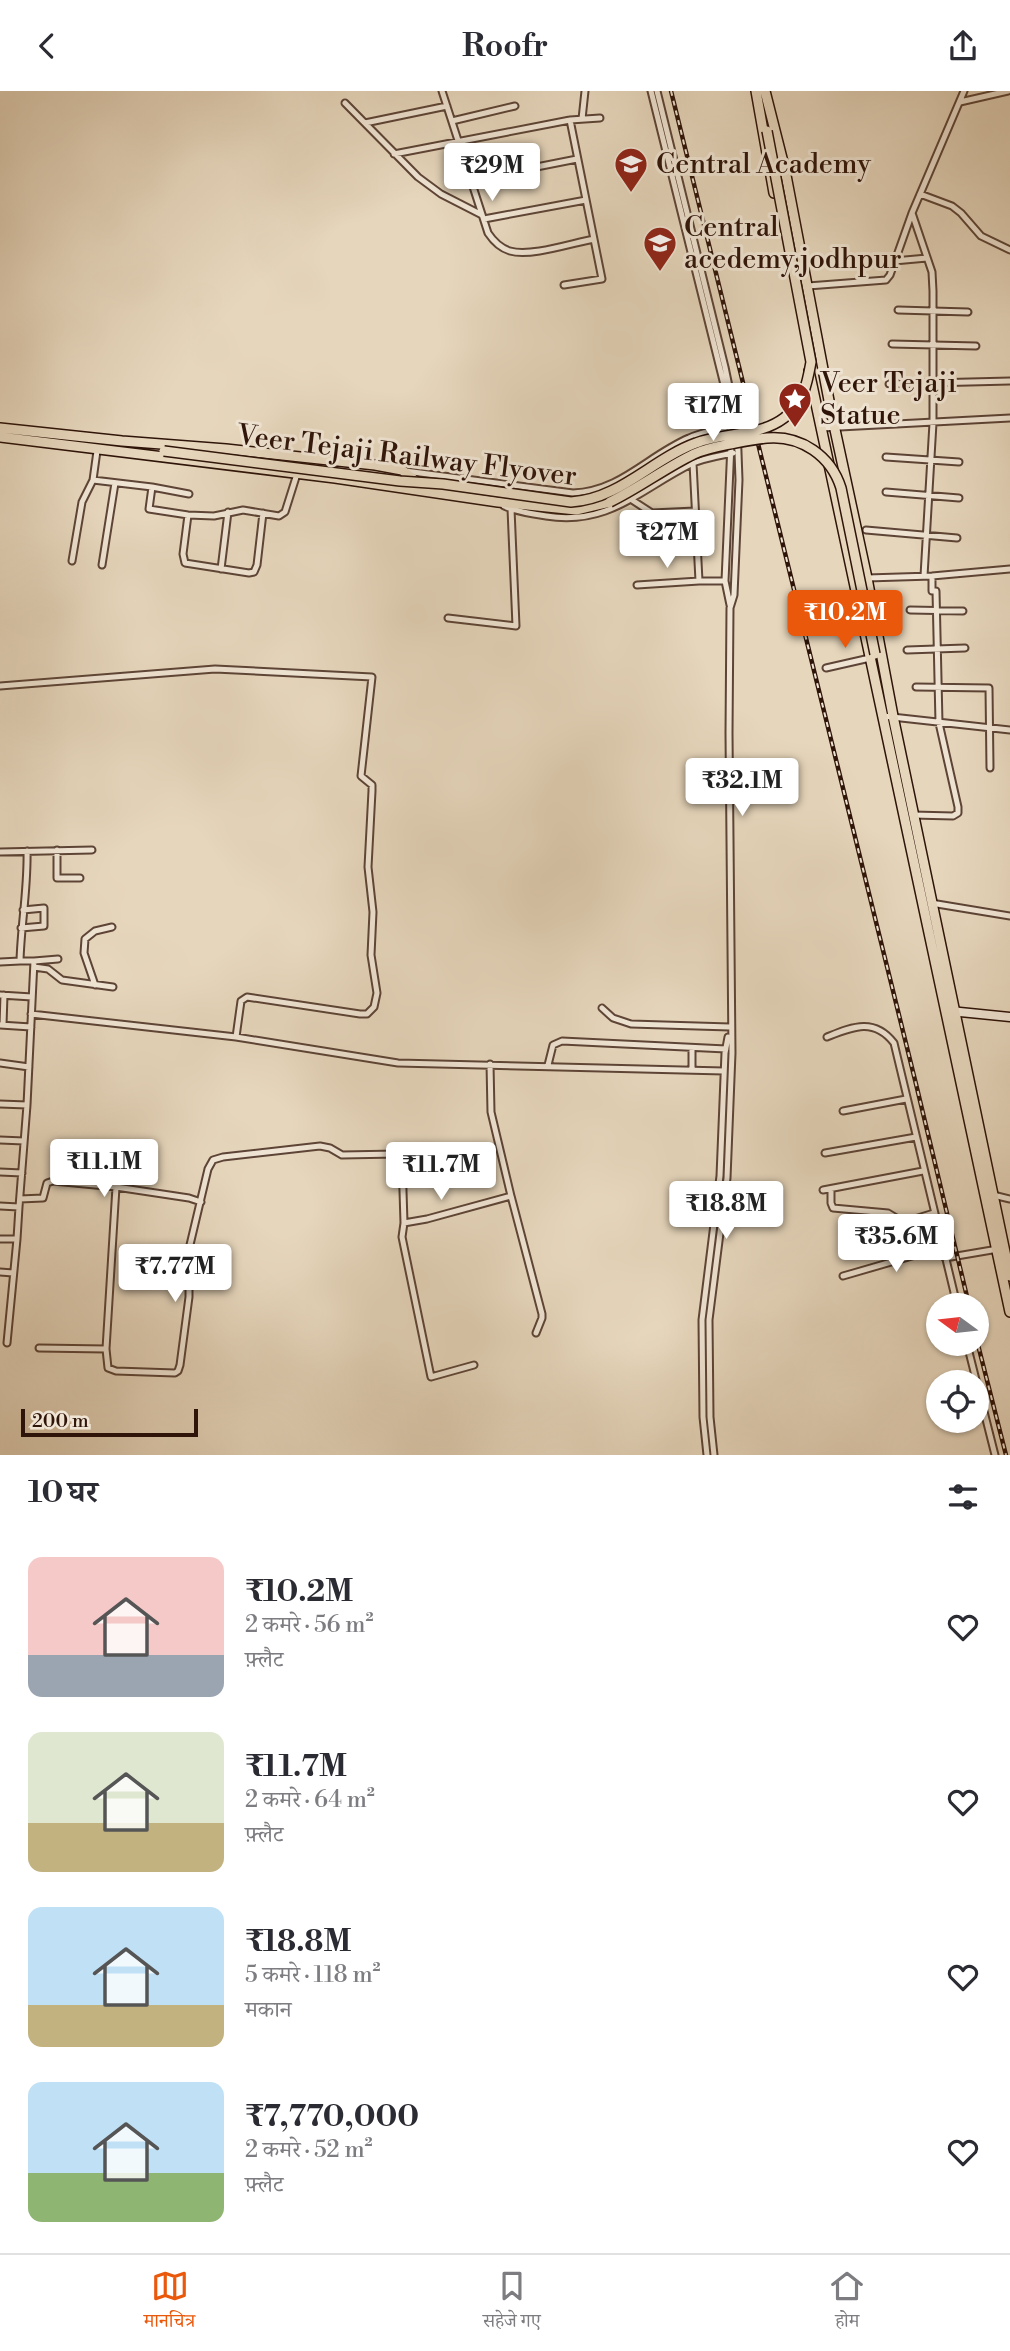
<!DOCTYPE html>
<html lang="hi">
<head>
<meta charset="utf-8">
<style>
	:root { --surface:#fff; --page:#f7f7f7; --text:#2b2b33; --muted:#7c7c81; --line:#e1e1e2; --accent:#ea580c }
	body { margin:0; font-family:"Libre Bodoni","Noto Serif Devanagari",serif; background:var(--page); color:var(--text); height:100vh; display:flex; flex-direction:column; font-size:26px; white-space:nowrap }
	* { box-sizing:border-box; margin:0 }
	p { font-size:23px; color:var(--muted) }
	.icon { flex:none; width:38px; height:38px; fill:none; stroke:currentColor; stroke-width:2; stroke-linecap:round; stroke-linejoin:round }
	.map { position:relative; height:1364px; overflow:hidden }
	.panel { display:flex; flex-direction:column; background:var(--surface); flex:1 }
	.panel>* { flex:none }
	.needle { width:46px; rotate:285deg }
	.tools { position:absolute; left:926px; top:1202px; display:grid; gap:14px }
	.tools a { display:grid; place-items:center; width:63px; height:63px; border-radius:50%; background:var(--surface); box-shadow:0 2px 5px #0004; font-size:35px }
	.scale { position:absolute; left:21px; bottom:18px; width:177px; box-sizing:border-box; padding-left:7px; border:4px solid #2f1409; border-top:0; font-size:19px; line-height:24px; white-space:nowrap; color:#2f1409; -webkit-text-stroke:5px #efe4d3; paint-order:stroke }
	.price { position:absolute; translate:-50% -60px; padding:0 16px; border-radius:7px; background:#fff; color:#222; font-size:23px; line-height:46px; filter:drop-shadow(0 2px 4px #0008) }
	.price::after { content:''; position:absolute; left:50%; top:42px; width:21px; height:16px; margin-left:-10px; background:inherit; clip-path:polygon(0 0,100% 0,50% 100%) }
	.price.on { background:var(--accent); color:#fff }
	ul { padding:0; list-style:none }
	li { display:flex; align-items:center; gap:21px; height:175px; padding:0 28px }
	li span { display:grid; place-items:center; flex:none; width:196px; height:140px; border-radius:14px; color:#555 }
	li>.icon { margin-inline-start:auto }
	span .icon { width:84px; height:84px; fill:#fffc; stroke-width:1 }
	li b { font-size:30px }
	h2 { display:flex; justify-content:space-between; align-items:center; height:84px; padding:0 28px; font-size:30px }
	header { display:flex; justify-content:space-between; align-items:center; height:91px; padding:0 28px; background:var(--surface); font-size:32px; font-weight:600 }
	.tabs { display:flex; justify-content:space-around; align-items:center; height:98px; border-top:2px solid var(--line); background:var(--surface); font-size:19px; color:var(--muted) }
	.tabs a { display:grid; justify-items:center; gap:4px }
	.tabs .on { color:var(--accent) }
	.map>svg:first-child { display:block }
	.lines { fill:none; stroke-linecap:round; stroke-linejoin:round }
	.street-casing { stroke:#5d4436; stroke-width:9 }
	.secondary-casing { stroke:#2f1409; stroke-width:11 }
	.primary-casing { stroke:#2f1409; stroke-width:12 }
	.street { stroke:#efe4d3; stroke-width:5 }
	.secondary { stroke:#efe4d3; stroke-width:8 }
	.primary { stroke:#e6d6bc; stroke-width:9 }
	.rail-casing { stroke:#2f1409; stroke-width:4.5 }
	.rail { stroke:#efe4d3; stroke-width:2; stroke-dasharray:5; stroke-linecap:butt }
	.primary-bridge-casing { stroke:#2f1409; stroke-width:12; stroke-linecap:butt }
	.primary-bridge { stroke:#e6d6bc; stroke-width:9 }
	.labels { text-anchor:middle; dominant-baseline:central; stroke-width:6; stroke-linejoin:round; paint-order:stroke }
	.poi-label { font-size:28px; fill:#2f1409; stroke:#efe4d3; text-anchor:start }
	.street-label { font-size:28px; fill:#2f1409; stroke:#efe4d3 }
</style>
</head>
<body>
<header><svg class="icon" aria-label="back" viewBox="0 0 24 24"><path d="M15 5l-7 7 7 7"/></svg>Roofr<svg class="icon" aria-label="share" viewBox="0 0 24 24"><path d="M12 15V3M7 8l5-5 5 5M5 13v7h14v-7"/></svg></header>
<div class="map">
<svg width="1010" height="1364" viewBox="0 0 1010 1364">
	<rect width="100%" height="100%" fill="#e6d6bc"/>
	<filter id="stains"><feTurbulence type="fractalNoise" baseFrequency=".00286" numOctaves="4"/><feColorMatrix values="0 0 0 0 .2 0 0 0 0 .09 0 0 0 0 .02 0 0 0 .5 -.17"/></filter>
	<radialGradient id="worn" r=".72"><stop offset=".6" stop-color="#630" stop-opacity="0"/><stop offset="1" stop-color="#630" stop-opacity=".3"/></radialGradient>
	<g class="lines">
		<defs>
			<path id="street" d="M442,0L488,142C494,151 500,157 510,160C531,166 572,152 594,148
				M651,0L728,310L731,344
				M657,0L725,276L737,334L739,389L734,504L730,517L729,642L732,962L727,1087L709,1229L710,1326L714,1364
				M960,11L1008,0
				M345,12L418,86L441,103L482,124
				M582,28L585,0
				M452,30L515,15
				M365,32L447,15
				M394,63L570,29L600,27
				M471,89L577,68
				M920,103L952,115L961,122L981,145L1010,159
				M912,122L932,181L933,200V332L924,485
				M484,128L586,109
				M894,170L927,167
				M564,194L602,188L570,29
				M808,195L886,189L890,184L912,122L964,0
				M898,219L968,221
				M892,253L976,255
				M889,293L1010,290
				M821,337L1010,327
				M886,366L959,371
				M693,372L699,490H725
				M405,380L573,402C621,400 647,365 689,347C702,341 717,339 731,335
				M93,389L152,396L149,418L188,424L214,425L243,419L279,425L285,421L297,383
				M152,396L189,403
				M886,401L959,407
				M632,409L652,422L695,420
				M504,415C517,421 532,423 546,425C609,435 639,399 691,373C704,367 719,365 733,362
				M188,424L183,463L185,472L249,482L254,481L257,474L263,422
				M866,439L957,447
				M633,459L697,455
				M72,470L82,411L93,389L97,360
				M102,474L115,392
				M221,478L228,421
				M867,487L932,485L1010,478
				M637,494L699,490
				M730,514L725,490L731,353
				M910,519L963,520
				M448,527L516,535L511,418
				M907,559L965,557
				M826,577L870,567
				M0,595L215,578L372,586L361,685L372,694V700L368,776L373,821L371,864L377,902L374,916L367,923H360L247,906L241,910L236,946
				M916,596L989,597L990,677
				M883,625L1010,639
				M913,724L953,725L958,722V716L939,632L936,500H932V485
				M57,759V787H80
				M0,761L92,759
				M931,812L1010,825
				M21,837L44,835V817L23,819
				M34,870L58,868
				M0,871L20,870C21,833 28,797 27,760
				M34,876L48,878L62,889L113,896
				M95,894L84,862L85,848L95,840L112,836
				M0,904L32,906
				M602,917L613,927L631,933L730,936
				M31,923L236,946L398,972L724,980
				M0,934L31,936
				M3,934L4,904
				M827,946C852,936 874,926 894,952L957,1214
				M0,972L29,976
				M548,974L553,954L562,950L726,958
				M692,978V957
				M0,1013L27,1014
				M843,1020L906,1008
				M0,1049L24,1050
				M825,1062L916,1046
				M0,1081L22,1082
				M116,1096L106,1258L108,1277L116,1280L175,1282L178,1280L180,1274L189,1206V1158L208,1078L213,1069L223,1066L320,1055L330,1057L342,1064L397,1063L402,1068L404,1132L427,1128L511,1105L491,1021L490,973
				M831,1098V1112L833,1117L888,1122L903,1131
				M823,1099L923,1080
				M993,1104L1010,1108
				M511,1105L542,1223V1227L536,1242
				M20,1108L43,1107L47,1092L53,1090L116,1096L189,1107L201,1111
				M0,1115L19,1116L27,1014L34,870H20
				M404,1132L402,1146L431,1286L474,1274
				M0,1148H17L19,1116
				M847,1149L934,1122
				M945,1167L998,1158
				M0,1181L13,1182
				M843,1185L943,1156
				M7,1252L17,1148
				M967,1253L995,1364
				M39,1257L106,1258
				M707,1364L703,1326L702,1229L720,1085L725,962L728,946"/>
			<path id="secondary" d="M950,920L1010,926"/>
			<path id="primary" d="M756,0L774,102
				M765,0L785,79L831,320L867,487L893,625L1010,1185
				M809,280L1010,1221
				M0,337L122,350L226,358L375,374L402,379L418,392
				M0,346L335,387L498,411L576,419L610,411"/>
		</defs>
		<use href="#street" class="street-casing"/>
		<use href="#secondary" class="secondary-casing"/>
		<use href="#primary" class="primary-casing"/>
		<use href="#street" class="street"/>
		<use href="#secondary" class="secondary"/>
		<use href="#primary" class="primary"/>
		<defs>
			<path id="rail" d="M671,0L916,993L969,1214
				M976,1246L1006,1364"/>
		</defs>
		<use href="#rail" class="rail-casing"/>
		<use href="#rail" class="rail"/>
		<defs>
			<path id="primary-bridge" d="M164,360L400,390L443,393L571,411C620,408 652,368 696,352C724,341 759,346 784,327C803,313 807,294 811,271L767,40
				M610,411C639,397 665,377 694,363C707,357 721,355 735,352C746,350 757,348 767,347C801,344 831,365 841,397L875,563"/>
		</defs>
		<use href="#primary-bridge" class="primary-bridge-casing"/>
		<use href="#primary-bridge" class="primary-bridge"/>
	</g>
	<defs>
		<symbol id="school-pin" viewBox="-11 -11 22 30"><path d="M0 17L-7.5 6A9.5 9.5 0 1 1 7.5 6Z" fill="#8f2418" stroke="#efe4d3"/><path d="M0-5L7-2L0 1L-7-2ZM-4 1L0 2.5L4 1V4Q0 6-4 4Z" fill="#fff"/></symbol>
		<symbol id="sight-pin" viewBox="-11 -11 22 30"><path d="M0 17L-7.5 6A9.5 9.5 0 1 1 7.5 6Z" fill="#8f2418" stroke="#efe4d3"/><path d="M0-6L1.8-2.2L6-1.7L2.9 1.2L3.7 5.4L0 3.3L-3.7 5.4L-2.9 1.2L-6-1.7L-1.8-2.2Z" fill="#fff"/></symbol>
	</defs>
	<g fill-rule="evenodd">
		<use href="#school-pin" x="612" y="54" width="38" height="52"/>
		<use href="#school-pin" x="641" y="133" width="38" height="52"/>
		<use href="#sight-pin" x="776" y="289" width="38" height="52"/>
	</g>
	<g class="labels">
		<g class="poi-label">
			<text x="656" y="73">Central Academy</text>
			<text x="684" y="136">Central<tspan x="684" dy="32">acedemy,jodhpur</tspan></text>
			<text x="820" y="292">Veer Tejaji<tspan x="820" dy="32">Statue</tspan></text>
		</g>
		<g class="street-label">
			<text transform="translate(407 365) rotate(7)">Veer Tejaji Railway Flyover</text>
		</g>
	</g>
	<rect width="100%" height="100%" filter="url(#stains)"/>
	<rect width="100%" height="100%" fill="url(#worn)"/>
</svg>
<div class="tools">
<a><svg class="needle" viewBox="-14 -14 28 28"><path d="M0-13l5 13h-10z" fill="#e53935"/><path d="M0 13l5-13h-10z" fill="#7c7c81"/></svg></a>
<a><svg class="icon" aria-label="locate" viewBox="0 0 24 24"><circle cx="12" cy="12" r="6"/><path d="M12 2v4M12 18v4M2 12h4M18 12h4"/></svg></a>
</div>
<div class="scale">200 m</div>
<b class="price" style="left:492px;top:112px">₹29M</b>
<b class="price" style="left:713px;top:352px">₹17M</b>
<b class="price" style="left:667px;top:479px">₹27M</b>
<b class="price on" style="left:845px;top:559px">₹10.2M</b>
<b class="price" style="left:742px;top:727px">₹32.1M</b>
<b class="price" style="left:104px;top:1108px">₹11.1M</b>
<b class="price" style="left:441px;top:1111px">₹11.7M</b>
<b class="price" style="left:726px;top:1150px">₹18.8M</b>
<b class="price" style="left:896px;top:1183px">₹35.6M</b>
<b class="price" style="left:175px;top:1213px">₹7.77M</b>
</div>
<section class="panel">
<h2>10 घर<svg class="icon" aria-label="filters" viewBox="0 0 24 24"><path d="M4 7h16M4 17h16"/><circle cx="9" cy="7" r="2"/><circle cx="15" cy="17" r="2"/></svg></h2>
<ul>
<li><span style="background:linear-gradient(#f6c9c9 70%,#9aa5b1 0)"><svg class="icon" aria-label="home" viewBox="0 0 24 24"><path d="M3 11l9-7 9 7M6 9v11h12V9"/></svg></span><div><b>₹10.2M</b><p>2 कमरे · 56 m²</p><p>फ़्लैट</p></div><svg class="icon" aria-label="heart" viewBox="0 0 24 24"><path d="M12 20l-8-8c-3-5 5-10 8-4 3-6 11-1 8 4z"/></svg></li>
<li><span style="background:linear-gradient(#dfe7d0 65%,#c2b280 0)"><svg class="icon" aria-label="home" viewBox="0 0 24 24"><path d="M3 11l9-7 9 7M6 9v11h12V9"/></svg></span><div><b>₹11.7M</b><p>2 कमरे · 64 m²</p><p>फ़्लैट</p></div><svg class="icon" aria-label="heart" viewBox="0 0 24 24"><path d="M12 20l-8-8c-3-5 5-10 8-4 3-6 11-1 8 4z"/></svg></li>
<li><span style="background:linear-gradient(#bfe0f5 70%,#c2b280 0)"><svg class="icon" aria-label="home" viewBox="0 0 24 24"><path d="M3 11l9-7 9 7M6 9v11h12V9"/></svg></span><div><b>₹18.8M</b><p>5 कमरे · 118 m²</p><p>मकान</p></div><svg class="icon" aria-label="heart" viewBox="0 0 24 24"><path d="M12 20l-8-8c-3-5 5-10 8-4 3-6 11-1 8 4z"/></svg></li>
<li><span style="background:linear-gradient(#bfe0f5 65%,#8fb573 0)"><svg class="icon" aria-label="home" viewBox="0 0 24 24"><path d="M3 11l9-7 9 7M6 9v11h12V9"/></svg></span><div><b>₹7,770,000</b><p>2 कमरे · 52 m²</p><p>फ़्लैट</p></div><svg class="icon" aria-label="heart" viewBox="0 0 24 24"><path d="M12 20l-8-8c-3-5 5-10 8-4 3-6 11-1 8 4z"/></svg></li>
</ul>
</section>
<nav class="tabs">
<a class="on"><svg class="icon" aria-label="map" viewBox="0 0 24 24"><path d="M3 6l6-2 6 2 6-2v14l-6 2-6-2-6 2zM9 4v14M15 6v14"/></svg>मानचित्र</a>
<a><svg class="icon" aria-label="saved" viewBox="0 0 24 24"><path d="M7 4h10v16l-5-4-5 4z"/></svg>सहेजे गए</a>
<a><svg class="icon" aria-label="home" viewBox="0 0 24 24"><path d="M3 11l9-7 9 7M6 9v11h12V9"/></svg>होम</a>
</nav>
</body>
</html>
